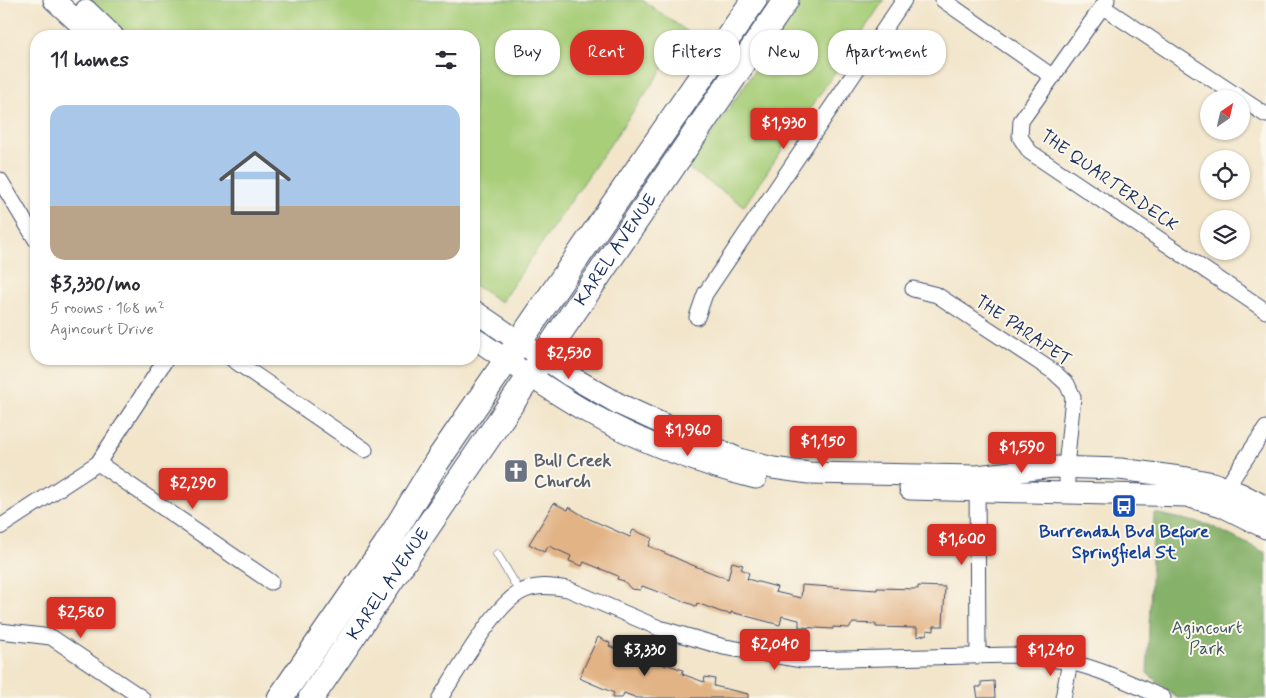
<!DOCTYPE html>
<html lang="en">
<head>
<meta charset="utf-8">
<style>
	:root { --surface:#fff; --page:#f2f2f3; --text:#2b2b33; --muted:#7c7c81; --line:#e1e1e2; --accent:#d93025 }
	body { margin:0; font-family:Mynerve,sans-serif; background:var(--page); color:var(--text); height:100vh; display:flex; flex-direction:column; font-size:19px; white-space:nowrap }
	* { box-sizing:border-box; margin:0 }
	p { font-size:16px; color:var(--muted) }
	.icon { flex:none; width:28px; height:28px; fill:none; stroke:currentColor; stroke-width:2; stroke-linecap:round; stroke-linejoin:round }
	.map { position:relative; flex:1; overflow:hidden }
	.details { position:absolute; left:30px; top:30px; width:450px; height:335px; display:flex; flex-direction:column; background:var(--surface); border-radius:20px; box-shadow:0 1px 4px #0004 }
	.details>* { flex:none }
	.guide { position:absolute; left:495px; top:30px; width:475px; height:45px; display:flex; gap:10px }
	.needle { width:32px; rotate:34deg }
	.fabs { position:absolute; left:1200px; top:90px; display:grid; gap:10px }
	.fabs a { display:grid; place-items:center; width:50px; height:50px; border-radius:50%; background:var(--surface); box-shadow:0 1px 4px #0004; font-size:25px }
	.price { position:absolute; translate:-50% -42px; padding:0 11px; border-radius:5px; background:var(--accent); color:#fff; font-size:16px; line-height:32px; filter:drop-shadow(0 1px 2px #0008) }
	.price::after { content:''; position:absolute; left:50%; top:30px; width:15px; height:11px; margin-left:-8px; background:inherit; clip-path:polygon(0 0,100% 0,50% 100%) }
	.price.on { background:#222; color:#fff }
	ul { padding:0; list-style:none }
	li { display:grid; align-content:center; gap:10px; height:265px; padding:0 20px }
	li+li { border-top:1px solid var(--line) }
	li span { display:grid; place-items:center; height:155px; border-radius:15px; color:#555 }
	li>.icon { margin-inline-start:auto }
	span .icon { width:90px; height:90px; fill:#fffc; stroke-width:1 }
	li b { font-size:21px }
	h2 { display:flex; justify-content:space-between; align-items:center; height:60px; padding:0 20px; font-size:21px }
	.tag { padding:0 18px; border-radius:20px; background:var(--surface); box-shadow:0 1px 4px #0004; font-size:18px; line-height:45px }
	.tag.on { background:var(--accent); color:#fff }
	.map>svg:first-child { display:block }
	.green { fill:#a8ce79; stroke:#627e6c }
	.forest { fill:#86b169; stroke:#507064 }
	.building { fill:#e2b385 }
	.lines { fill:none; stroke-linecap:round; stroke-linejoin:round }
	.lane-casing { stroke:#3b4a6e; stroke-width:9 }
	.street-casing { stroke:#3b4a6e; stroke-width:17 }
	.secondary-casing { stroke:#3b4a6e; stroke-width:23 }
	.primary-casing { stroke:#3b4a6e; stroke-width:27 }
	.lane { stroke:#fff; stroke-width:8 }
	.street { stroke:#fff; stroke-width:15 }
	.secondary { stroke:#fff; stroke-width:21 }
	.primary { stroke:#fff; stroke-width:25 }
	.labels { text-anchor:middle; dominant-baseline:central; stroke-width:4; stroke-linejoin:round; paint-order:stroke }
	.street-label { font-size:18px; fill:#1b2f5e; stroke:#fbf7ec }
	.worship-label { font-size:18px; font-weight:bold; fill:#5b616d; stroke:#fbf7ec; text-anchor:start }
	.transit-label { font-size:18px; font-weight:bold; fill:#164399; stroke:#fbf7ec }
	.park-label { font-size:18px; fill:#3e5765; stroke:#fbf7ec }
</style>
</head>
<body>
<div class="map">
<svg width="1266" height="698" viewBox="0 0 1266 698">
	<rect width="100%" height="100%" fill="#fbf7ec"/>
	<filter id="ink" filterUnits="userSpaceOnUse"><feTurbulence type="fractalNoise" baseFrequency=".02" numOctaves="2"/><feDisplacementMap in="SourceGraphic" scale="10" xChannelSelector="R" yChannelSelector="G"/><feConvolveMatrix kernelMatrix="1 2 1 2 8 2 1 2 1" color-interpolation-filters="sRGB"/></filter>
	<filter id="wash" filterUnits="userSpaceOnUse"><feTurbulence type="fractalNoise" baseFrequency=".0096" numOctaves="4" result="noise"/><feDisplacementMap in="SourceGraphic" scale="20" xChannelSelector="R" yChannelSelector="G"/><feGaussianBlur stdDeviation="1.12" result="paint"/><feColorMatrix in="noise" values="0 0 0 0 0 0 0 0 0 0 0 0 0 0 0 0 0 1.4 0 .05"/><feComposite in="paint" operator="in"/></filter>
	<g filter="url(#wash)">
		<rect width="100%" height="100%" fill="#f2e5ca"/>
		<path class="green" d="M87,0H642L688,32L501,302L474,285V36H128Z
			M803,0H884L744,206L688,168Z"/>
		<path class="forest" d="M1154,513L1209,525L1266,553V698H1177L1147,673Z"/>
		<g id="blocks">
			<path class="building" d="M554,503L568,510L569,507L585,517L630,537L633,530L652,538L649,546L687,563L728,579L732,562L743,565L741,569L749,573L747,579L777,587L775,592L801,598L802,585L877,590V588L918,589V586L945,587L943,626H934V631L927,630V634L917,637V628L876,627V624L853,623L849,628L833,627V629L799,627V620L782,616L780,625L731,612V614L721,612L697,603L696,606L642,586L640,590L631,589L624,581L617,579L618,576L584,562L582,566L569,561L571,556L549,546L544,552L529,544Z
				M598,637L610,643L609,646L628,654L630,650L666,666V664L683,670L682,674L704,682L705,677L715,679L714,686L748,694V698H637L624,693L622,698H612L614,693L579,678Z
				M994,681L995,698H978L976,687H981V682Z"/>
		</g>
	</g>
	<g filter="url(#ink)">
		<use href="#blocks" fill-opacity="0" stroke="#3b4a6e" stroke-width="1"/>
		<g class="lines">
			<defs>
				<path id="lane" d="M497,554L520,592"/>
				<path id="street" d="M943,0L1053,77
					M1107,0L1021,121L1020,137L1030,152L1266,311
					M1103,7L1266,115
					M0,180L36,240
					M913,289L937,295L1054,372L1067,384L1073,397L1067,457V492
					M697,317L705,294L904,0
					M232,359L365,450
					M98,463L271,582
					M977,480L978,656
					M1224,496L1226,488L1266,428
					M0,527L98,463L166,359
					M0,631L51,637L142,698
					M440,698C458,671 492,609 519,593C534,584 551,586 568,589L659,628L724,647L802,660L1011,655C1030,657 1050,658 1069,662C1101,669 1134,684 1163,698
					M1063,698L1070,662"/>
				<path id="secondary" d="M54,0L93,36
					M86,10L113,36
					M474,311L570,376L619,404L739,459L773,468L809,473L977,476L1053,467L1120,469L1187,478L1213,483L1241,494L1266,507
					M474,338C512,363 549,391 589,413C641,442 698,464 756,478
					M910,489L1186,496L1222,506L1266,528"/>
				<g id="primary">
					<path d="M280,698L386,545L436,463L754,0"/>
					<path id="s1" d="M311,698L786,0"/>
				</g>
			</defs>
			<use href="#lane" class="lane-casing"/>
			<use href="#street" class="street-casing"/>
			<use href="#secondary" class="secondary-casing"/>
			<use href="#primary" class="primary-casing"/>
			<use href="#lane" class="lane"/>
			<use href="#street" class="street"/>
			<use href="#secondary" class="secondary"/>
			<use href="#primary" class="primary"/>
		</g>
	</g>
	<defs>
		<symbol id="church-square" viewBox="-11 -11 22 22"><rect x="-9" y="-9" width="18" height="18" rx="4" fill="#6b7280" stroke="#fbf7ec"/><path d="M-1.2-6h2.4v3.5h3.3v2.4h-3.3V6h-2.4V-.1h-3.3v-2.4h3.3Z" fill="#fff"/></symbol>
		<symbol id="bus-square" viewBox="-11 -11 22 22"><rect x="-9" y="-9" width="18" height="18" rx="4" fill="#1a4fb4" stroke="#fbf7ec"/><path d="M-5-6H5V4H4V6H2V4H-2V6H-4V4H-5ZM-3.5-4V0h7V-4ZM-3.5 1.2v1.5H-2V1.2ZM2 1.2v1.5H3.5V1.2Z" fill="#fff"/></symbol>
	</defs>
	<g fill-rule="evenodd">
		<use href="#church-square" x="502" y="457" width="28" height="28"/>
		<use href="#bus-square" x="1110" y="492" width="28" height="28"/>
	</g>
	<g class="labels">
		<g class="street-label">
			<text transform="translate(1109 181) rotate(35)">THE QUARTERDECK</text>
			<text stroke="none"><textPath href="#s1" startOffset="542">KAREL AVENUE</textPath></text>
			<text transform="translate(1023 331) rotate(34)">THE PARAPET</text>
			<text stroke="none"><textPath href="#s1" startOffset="138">KAREL AVENUE</textPath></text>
		</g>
		<g class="worship-label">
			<text x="534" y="461">Bull Creek<tspan x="534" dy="21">Church</tspan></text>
		</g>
		<g class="transit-label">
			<text x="1124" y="532">Burrendah Bvd Before<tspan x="1124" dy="21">Springfield St</tspan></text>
		</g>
		<g class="park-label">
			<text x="1207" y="628">Agincourt<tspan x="1207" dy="21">Park</tspan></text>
		</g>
	</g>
</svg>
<div class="fabs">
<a><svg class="needle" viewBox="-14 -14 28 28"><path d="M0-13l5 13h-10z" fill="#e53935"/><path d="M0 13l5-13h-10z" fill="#7c7c81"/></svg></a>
<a><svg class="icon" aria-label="locate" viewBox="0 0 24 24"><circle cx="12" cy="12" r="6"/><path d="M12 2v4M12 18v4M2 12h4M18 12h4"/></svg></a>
<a><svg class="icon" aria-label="layers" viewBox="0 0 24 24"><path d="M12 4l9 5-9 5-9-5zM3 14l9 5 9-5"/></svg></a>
</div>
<b class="price" style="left:784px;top:150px">$1,930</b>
<b class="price" style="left:569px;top:380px">$2,530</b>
<b class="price" style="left:688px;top:457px">$1,960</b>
<b class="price" style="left:823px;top:468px">$1,150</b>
<b class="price" style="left:1022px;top:474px">$1,590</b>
<b class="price" style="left:193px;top:510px">$2,290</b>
<b class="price" style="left:962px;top:566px">$1,600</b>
<b class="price" style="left:81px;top:639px">$2,580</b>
<b class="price" style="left:775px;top:671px">$2,040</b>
<b class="price on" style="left:645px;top:677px">$3,330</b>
<b class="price" style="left:1051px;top:677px">$1,240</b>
<div class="guide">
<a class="tag">Buy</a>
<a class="tag on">Rent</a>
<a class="tag">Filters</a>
<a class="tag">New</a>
<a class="tag">Apartment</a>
</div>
<section class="details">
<h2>11 homes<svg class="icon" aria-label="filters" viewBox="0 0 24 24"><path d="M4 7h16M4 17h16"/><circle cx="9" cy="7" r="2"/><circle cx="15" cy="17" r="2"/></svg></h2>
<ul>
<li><span style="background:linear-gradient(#a9c7e8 65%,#b9a48a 0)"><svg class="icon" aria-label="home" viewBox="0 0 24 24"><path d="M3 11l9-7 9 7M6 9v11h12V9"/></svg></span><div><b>$3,330/mo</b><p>5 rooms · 168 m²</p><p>Agincourt Drive</p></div></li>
</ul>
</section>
</div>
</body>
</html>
